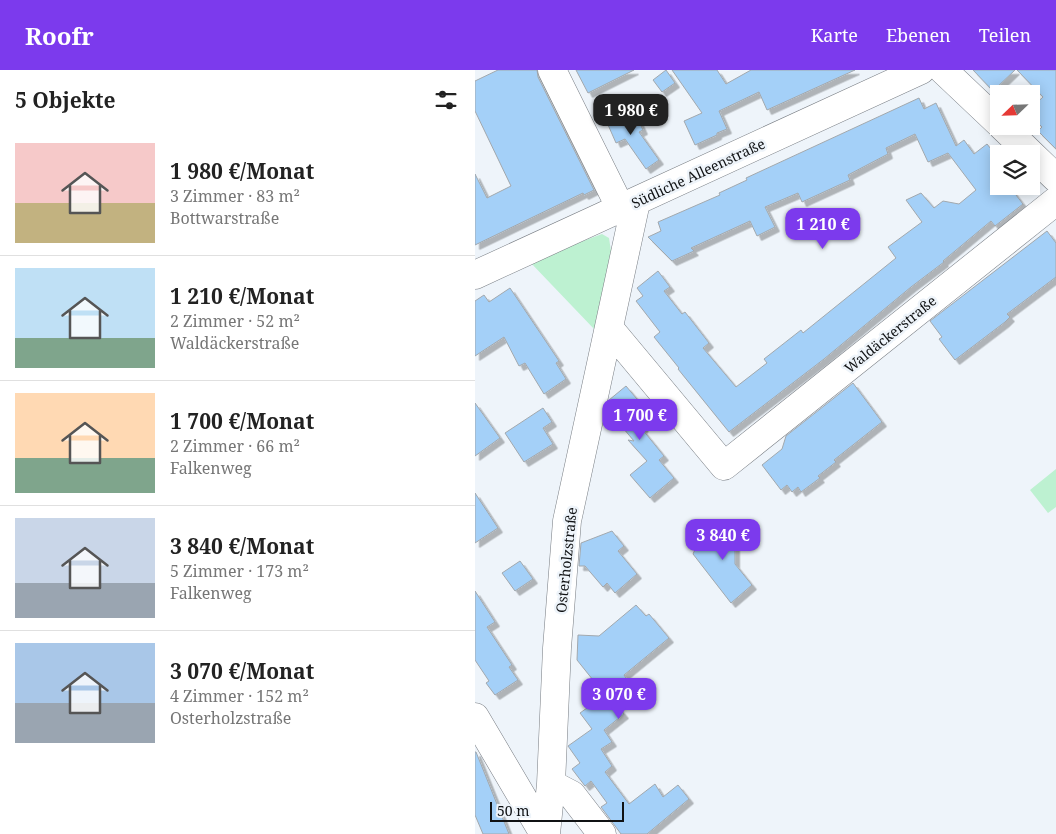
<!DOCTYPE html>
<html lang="de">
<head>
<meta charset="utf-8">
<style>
	:root { --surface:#fff; --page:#f6f6f6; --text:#222; --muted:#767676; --line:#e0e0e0; --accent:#7c3aed }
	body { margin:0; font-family:"Noto Serif",serif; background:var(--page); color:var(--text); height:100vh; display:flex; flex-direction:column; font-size:19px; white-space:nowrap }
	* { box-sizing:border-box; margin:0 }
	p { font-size:16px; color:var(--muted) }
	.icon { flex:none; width:28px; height:28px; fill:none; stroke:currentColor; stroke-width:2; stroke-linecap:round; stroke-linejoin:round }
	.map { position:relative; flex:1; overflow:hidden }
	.panel { display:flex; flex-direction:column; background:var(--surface); width:475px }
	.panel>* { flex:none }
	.needle { width:32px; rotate:247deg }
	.controls { position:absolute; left:515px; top:15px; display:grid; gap:10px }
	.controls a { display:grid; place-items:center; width:50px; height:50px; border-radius:0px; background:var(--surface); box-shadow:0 2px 12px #0003; font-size:25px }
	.scale { position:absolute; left:15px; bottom:12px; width:134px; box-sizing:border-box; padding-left:5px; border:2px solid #101214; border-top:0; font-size:14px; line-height:18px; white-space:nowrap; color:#101214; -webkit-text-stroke:4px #eef4fa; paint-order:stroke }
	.price { position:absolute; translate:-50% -42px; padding:0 11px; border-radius:10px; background:var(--accent); color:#fff; font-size:16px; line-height:32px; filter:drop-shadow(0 1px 2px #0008) }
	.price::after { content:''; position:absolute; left:50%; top:30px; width:15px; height:11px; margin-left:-8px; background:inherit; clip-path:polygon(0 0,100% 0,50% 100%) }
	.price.current { background:#222; color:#fff }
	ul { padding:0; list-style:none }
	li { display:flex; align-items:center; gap:15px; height:125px; padding:0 15px }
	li+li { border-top:1px solid var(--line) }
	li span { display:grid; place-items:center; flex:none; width:140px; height:100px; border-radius:0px; color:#555 }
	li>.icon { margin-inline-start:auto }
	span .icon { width:60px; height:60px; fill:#fffc; stroke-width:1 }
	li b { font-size:21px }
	h2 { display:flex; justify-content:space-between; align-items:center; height:60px; padding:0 15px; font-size:21px }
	header { display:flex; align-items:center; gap:30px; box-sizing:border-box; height:70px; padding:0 25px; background:var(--accent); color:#fff }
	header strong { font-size:24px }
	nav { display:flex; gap:28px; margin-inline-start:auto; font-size:18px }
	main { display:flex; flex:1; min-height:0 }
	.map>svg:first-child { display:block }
	.green { fill:#bdf1d1 }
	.building { fill:#a4d0f8; stroke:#a2a8ad; filter:url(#shadow) }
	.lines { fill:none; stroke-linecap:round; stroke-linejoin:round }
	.minor-casing { stroke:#787d83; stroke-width:29 }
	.minor { stroke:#fff; stroke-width:28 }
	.labels { text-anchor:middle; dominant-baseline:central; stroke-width:5; stroke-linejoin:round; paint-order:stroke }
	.street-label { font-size:14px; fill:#101214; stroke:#eef4fa }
</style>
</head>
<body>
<header>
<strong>Roofr</strong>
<nav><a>Karte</a><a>Ebenen</a><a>Teilen</a></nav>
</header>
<main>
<section class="panel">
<h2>5 Objekte<svg class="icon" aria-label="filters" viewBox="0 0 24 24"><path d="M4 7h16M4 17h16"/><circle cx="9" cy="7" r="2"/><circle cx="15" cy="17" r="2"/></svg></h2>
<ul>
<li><span style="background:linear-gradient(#f6c9c9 60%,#c2b280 0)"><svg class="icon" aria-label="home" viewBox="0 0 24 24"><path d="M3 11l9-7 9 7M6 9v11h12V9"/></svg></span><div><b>1 980 €/Monat</b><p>3 Zimmer · 83 m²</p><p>Bottwarstraße</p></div></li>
<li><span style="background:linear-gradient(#bfe0f5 70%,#7fa58c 0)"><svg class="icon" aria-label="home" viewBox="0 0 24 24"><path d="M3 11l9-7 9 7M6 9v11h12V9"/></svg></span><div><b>1 210 €/Monat</b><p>2 Zimmer · 52 m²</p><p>Waldäckerstraße</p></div></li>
<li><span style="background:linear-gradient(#ffd9b3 65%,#7fa58c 0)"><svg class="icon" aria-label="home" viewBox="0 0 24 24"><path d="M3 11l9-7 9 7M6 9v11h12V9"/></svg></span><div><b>1 700 €/Monat</b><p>2 Zimmer · 66 m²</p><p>Falkenweg</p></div></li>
<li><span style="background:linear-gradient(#c9d6e8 65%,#9aa5b1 0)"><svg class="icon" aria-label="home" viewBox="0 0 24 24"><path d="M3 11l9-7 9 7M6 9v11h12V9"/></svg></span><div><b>3 840 €/Monat</b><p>5 Zimmer · 173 m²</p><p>Falkenweg</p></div></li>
<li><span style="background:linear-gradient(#a9c7e8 60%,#9aa5b1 0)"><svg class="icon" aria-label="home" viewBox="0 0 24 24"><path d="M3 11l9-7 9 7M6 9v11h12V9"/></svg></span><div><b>3 070 €/Monat</b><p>4 Zimmer · 152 m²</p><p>Osterholzstraße</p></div></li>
</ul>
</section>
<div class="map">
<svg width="581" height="764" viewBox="0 0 581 764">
	<defs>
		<filter id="shadow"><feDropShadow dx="4.5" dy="4.5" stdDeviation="0" flood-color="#0004"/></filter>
	</defs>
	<rect width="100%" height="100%" fill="#eef4fa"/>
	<path class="green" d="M127,164L134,168L136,181L120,260L54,191Z
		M581,399V437L573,443L555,420Z"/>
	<path class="building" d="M23,0H62L63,7L119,120L109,125L108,123L0,175V104L12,128L36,116L0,41V11Z
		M101,0H159L113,23Z
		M191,0L200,13L187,22L178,10Z
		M197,0H242L251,14L276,0H380L292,40L284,22L244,41L252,59L242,63V65L220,75L209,51L227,43Z
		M498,0H540L518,21Z
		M542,0H581V79L563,61L567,57L556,46V38L568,27Z
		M444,28L449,39L461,33L481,76L489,70L499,84L512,74L524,89V116H534L548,134L520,156L516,151L468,191L469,192L436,217L349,289L254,362L203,299L204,298L179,267L185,262L161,231L168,226L162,218L183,201L195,217L189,221L207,244L210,242L234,273L228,278L261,317L292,293L289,289L326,260L328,263L421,188L413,177L447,152L431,130L446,123L459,138L468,131L484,134L501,120L473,83L453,92L440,64L411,78L413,84L373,105L375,110L327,132L323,123L290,137L300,157L282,166L275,151L216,178L219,181L197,191L173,167L186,161L183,152L245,125L244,123L272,110L271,108Z
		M153,37L159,49L162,47L168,60L164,62L184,90L171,99L150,69L141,73L130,48Z
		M572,161L581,173V207L532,244L535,247L530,252L480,290L464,269L467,267L455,251Z
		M35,218L84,291L81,293L91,309L69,324L50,293L44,296L29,267L0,286V231L9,225L14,232Z
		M378,313L407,352L359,390L361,392L343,406L345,408L326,422L323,417L317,422L312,415L306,420L287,395L307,379L311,366Z
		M151,316L177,347L167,355L169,357L167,359L189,386L184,390L199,408L175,428L155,405L172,391L153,370L159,371L132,339L134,330Z
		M0,333L25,368L0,386Z
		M68,338L77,352L68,358L78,374L49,392L30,363Z
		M0,423L23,458L0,473Z
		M247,453H253L267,469L260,475V494L277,515L256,533L218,484L222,475Z
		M137,461L149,476L143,481L162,504L140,523L132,513L128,517L110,496H104L106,473Z
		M45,491L58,509L40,521L27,503Z
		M0,521L20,552L12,557L37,595L34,597L43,610L20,625L11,613L14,611L0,590Z
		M161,535L171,546L174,544L194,568L149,605L153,611L134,626L149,644L129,660L137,672L126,679L137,696L130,702L154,734L180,714L188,727L203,715L214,729L172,764H146L126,737L132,733L116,711L110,716L97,699L105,693L93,676L117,659L105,643L130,625L102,590L103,565L124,566Z
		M0,682H1L34,764H8L0,745Z"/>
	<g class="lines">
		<defs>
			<path id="minor" d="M77,0L146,139
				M468,0L524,53
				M527,56L556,84
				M556,84L581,108
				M0,205L446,0
				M134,258L249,396L581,131
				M0,647L69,764
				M76,714L97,725L127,764
				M71,764L76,714L82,578L92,451L161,132"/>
		</defs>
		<use href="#minor" class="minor-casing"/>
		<use href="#minor" class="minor"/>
	</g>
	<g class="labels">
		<g class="street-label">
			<text transform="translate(223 103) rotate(-25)">Südliche Alleenstraße</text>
			<text transform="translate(415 264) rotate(-39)">Waldäckerstraße</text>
			<text transform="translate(91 490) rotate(-84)">Osterholzstraße</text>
		</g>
	</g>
</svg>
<div class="controls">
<a><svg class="needle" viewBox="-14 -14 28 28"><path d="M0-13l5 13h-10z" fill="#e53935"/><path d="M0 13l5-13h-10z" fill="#767676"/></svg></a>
<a><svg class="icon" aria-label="layers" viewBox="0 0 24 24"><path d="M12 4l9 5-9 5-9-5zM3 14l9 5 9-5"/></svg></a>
</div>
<div class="scale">50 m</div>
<b class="price current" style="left:156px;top:66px">1 980 €</b>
<b class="price" style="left:348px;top:180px">1 210 €</b>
<b class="price" style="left:165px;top:371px">1 700 €</b>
<b class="price" style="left:248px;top:491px">3 840 €</b>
<b class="price" style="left:144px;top:650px">3 070 €</b>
</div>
</main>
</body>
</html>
